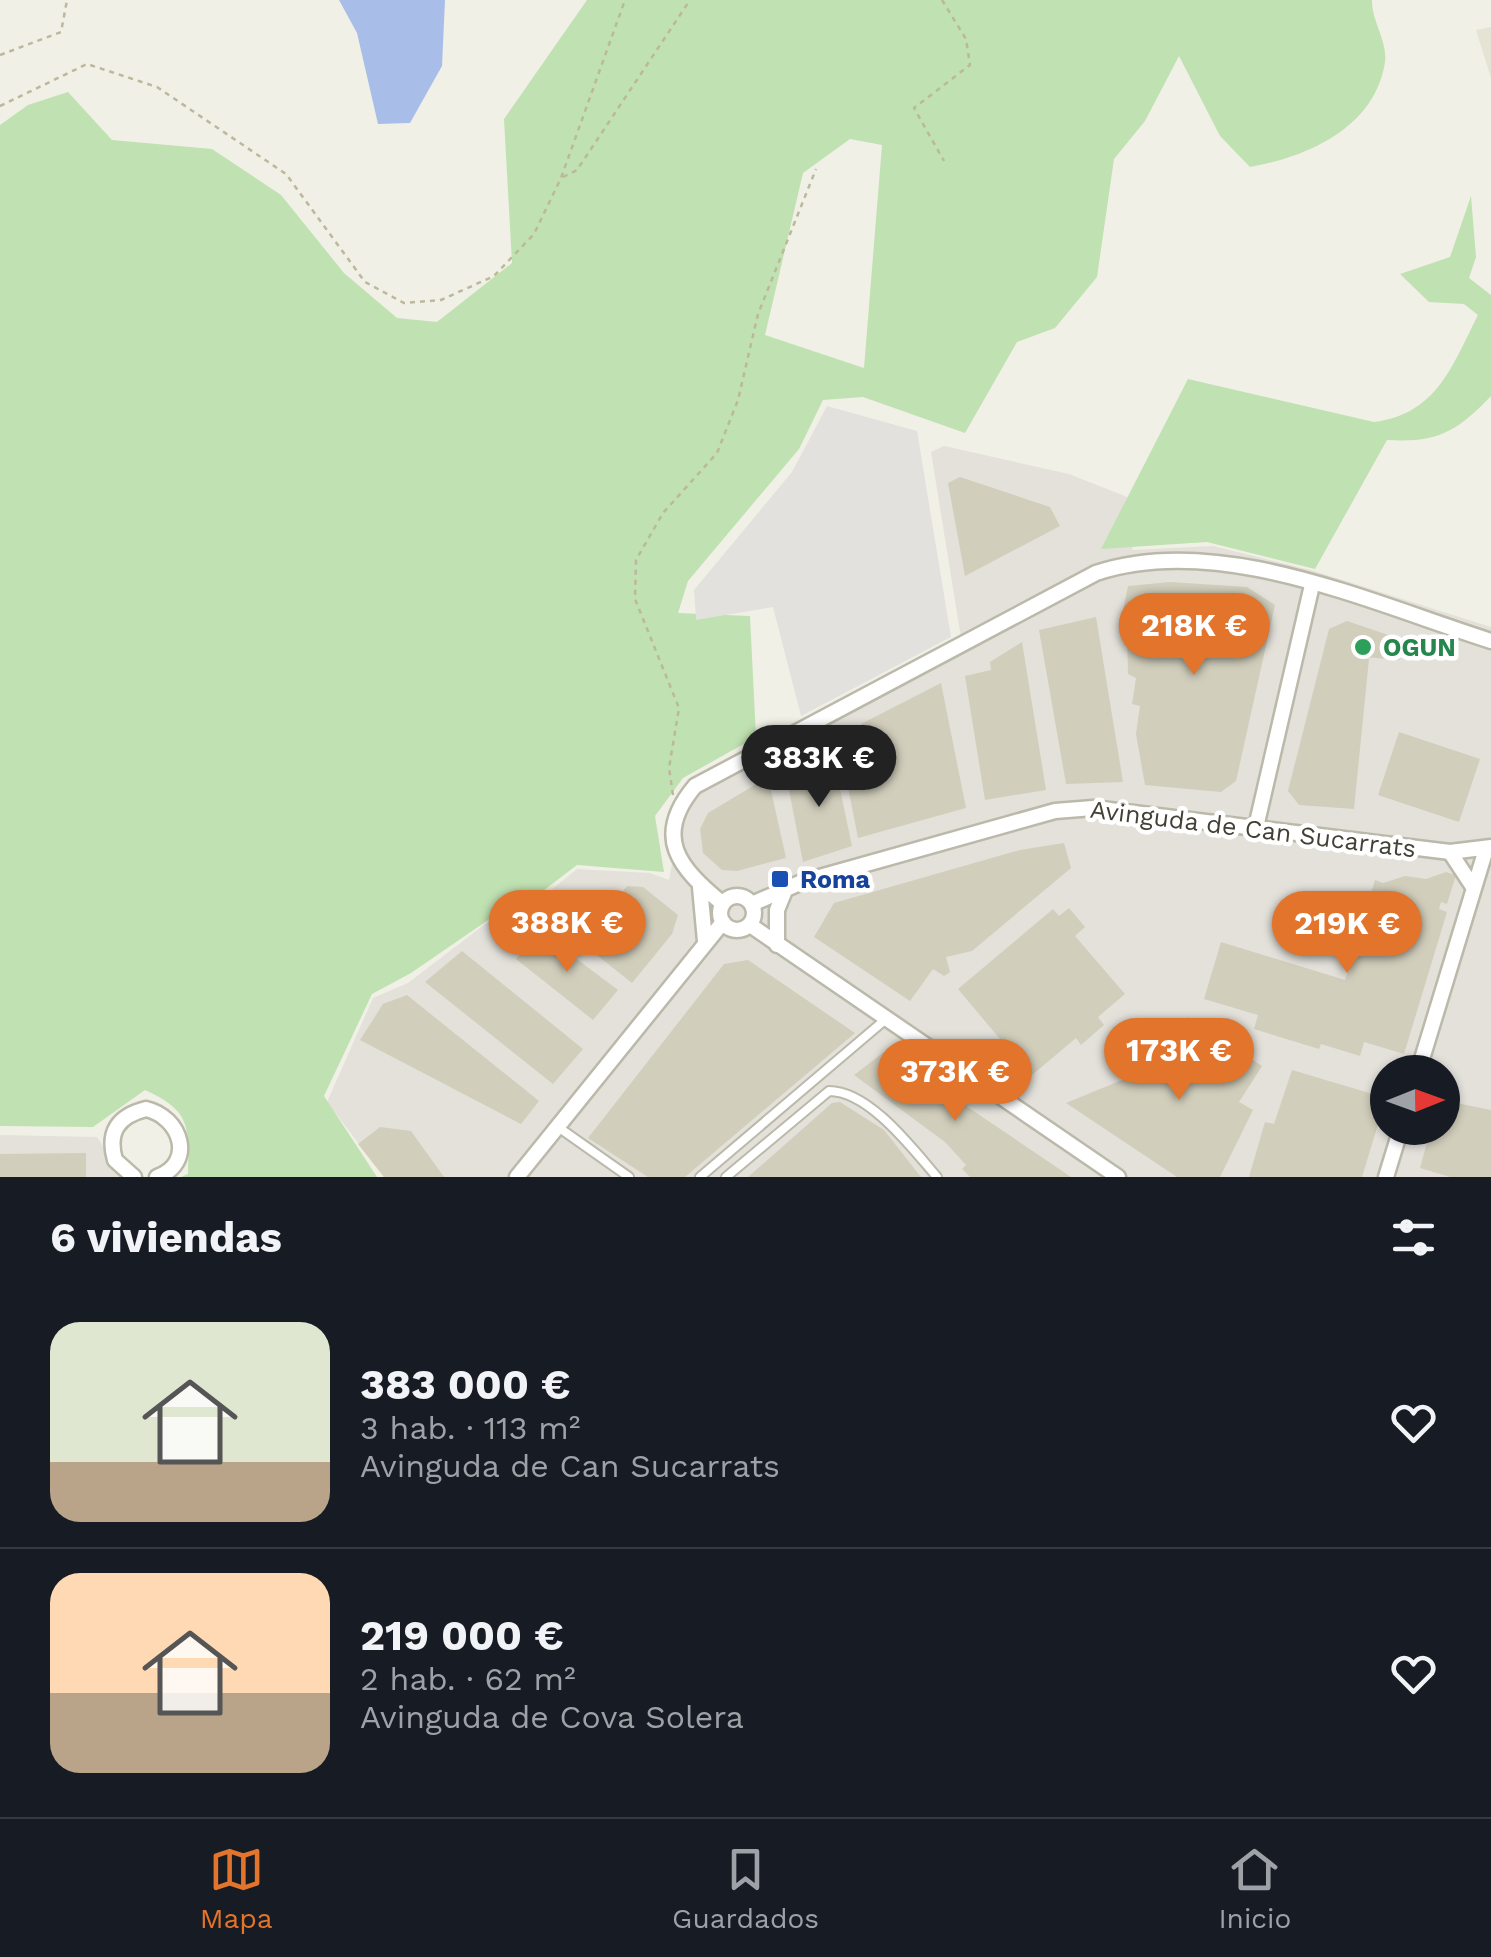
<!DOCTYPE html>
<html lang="es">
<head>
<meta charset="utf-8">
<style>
	:root { --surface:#171b24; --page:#242831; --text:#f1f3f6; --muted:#9ea1a6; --line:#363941; --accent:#e2742b }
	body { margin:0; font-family:"Work Sans",sans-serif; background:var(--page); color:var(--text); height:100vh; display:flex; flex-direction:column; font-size:38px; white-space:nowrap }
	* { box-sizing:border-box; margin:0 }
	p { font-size:32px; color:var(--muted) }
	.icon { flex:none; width:55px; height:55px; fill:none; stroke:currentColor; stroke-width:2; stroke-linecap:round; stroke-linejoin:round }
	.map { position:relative; height:1177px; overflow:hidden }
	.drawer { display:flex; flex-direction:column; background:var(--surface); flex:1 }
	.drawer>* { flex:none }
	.needle { width:65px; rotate:89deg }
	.buttons { position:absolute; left:1370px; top:1055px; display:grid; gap:20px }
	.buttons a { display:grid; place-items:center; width:90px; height:90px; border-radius:50%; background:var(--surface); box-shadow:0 2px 8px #0004; font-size:50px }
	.price { position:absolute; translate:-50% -85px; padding:0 22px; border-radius:35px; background:var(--accent); color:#fff; font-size:32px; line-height:65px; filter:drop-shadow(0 2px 5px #0008) }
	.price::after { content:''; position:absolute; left:50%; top:60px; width:30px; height:22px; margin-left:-15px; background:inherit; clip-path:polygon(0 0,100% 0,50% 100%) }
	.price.current { background:#222; color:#fff }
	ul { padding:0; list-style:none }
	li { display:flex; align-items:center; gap:30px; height:250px; padding:0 50px }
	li+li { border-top:2px solid var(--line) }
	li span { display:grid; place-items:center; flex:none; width:280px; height:200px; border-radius:30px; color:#555 }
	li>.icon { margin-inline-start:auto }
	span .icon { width:120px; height:120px; fill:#fffc; stroke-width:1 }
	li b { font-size:42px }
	h2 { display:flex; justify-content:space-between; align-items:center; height:120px; padding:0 50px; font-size:42px }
	.menu { display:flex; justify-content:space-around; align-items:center; height:140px; border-top:2px solid var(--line); background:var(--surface); font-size:28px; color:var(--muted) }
	.menu a { display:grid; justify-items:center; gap:5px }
	.menu .current { color:var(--accent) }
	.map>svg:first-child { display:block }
	.residential { fill:#e4e3d4 }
	.industrial { fill:#e3e1da; fill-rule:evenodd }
	.green { fill:#c0e1b2; fill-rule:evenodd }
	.parking { fill:#e2e1dd }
	.water { fill:#a8bee8 }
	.building { fill:#d1cebc }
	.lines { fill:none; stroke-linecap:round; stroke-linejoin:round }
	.service-casing { stroke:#bbb9a9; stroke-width:12 }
	.minor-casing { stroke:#bbb9a9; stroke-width:19 }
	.path { stroke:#bbb89c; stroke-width:2.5; stroke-dasharray:5 5; stroke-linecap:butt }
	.service { stroke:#fff; stroke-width:8 }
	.minor { stroke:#fff; stroke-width:14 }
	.leisure-dot { fill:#2e9e5b; stroke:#fff; stroke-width:4 }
	.transit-dot { fill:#1a4fb4; stroke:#fff; stroke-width:4 }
	.labels { text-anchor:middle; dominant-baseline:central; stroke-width:9; stroke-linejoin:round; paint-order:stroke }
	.leisure-label { font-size:25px; font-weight:bold; fill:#27864d; stroke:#fff; text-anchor:start }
	.street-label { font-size:25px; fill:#434136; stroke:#fff }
	.transit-label { font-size:25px; font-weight:bold; fill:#164399; stroke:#fff; text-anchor:start }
</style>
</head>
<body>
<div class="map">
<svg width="1491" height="1177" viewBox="0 0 1491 1177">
	<rect width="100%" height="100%" fill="#f1f0e6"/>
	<path class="residential" d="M1491,27V78L1476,30Z"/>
	<path class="industrial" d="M944,446L1069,474L1145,504L1132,550L1213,546L1314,571L1491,627V1177H384L327,1102L373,998L408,983L493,918L530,907L577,869L650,873L669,880L683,801L962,644L931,452ZM1388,1072H1442V1128H1388Z
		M0,1135L97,1137L123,1177H0Z"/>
	<path class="green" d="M587,0H1372C1371,20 1388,42 1385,62C1375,128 1307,157 1250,167L1220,136L1179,56L1145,121L1114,159L1097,277L1055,328L1017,342L965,433L863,397L823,400L799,449L688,581L678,613L750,616L756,737L683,778L655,816L664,872L577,865L527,903L507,907L411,973L372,994L324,1096L377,1177H181L188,1174C189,1126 191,1111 145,1090L93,1127L0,1126V125L28,105L68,92L112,140L212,149L281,195L344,273L397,318L437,322L512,263L504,119ZM850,139L882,145L864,368L765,335L803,173Z
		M1471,196L1476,257L1469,278L1491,295V396C1457,432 1437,443 1387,440L1315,569L1207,542L1101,549L1188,379L1374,422C1437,414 1452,366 1478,315L1464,304L1429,302L1400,274L1450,257Z"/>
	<path class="parking" d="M827,406L917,431L951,637L801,716L773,607L696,620L694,590L792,472Z"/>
	<path class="water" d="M339,0H445L442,66L410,123L378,124L357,33Z"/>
	<path class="building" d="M960,477L1050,507L1060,526L965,576L948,483Z
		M1170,582L1247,587L1275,605L1236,781L1221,792L1145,785L1136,734L1140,706L1132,704L1136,678L1128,674L1127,633L1120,624L1128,586Z
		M1096,617L1123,782L1066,784L1039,630Z
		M1347,621L1403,640L1400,660L1353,656L1369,659L1354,809L1299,805L1288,791L1329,629Z
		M1022,642L1046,790L985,800L965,676L991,670L990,662Z
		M941,683L966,808L858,838L838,736L862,731L861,724Z
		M1399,732L1480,759L1459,822L1378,795Z
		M833,756L852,846L803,862L788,785L792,770Z
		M768,777L786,858L737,871L722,870L703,853L700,829L708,813Z
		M1064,843L1071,868L972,951L946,957L950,972L944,976L933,969L910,1001L814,937L834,903L1020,850Z
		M1446,872L1456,875L1447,904L1441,902L1439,909L1447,912L1404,1054L1364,1042L1360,1056L1321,1044L1319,1049L1254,1029L1258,1015L1204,999L1221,942L1345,980L1375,880L1383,883L1405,876L1426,879Z
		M627,886L643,887L678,915L672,934L632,983L583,944Z
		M1069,908L1085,927L1075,936L1125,994L1098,1017L1104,1025L1081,1045L1076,1038L1031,1076L958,989L1053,909L1059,916Z
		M539,931L618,990L593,1020L516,959Z
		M462,951L583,1049L553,1084L425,982Z
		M748,960L855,1033L685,1177H648L588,1138L724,964Z
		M407,995L539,1101L521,1124L360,1040L383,1004Z
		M1188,1017L1262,1066L1239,1102L1253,1110L1220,1177H1177L1066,1103L1122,1080L1148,1038L1166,1051Z
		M884,1052L978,1114L1071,1177H970L962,1169L966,1165L945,1142L854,1075Z
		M1292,1070L1386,1098L1362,1177H1249L1265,1122L1274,1124Z
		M1442,1100L1491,1110V1177H1450L1420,1168L1431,1128H1442Z
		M840,1102L884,1130L921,1177H748L832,1103Z
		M380,1127L411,1131L444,1177H384L358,1144Z
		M86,1153V1177H0V1154Z"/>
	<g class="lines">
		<defs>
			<path id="service" d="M558,1127L629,1177
				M700,1177L886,1019
				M726,1177L829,1091C869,1091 912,1148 937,1177"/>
			<path id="minor" d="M1256,827L1312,585
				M1450,852L1473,887
				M700,887L705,941
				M720 913a17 17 0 1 1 34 0a17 17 0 1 1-34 0Z
				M723,904C679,868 652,837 695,786L1096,573C1219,532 1371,603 1491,641
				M752,904L802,882L1055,811L1093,808L1450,852L1491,847
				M750,925L1118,1177
				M777,945V910L786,888
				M1418,1072L1486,849
				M134,1177L115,1160C107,1132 118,1116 146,1109C181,1117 196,1163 157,1177
				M517,1177L723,922
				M1386,1177L1401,1128"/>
		</defs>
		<use href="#service" class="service-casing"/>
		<use href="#minor" class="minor-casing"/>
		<path class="path" d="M942,0L966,39L970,65L914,108L944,161
			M0,55L61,32L67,0
			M0,106L87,64L157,87L286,174L365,282L404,303L441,300L494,276L534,234L561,178L625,0
			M563,177L577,170L690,0
			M673,795L669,768L679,708L635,599L636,560L663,513L717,453L738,400L758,314L816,169"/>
		<use href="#service" class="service"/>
		<use href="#minor" class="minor"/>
	</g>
	<circle class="leisure-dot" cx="1363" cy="647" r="10"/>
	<rect class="transit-dot" x="770" y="869" width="20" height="20" rx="5"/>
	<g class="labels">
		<g class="leisure-label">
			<text x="1383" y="647">OGUN</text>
		</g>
		<g class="street-label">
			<text transform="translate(1253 829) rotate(7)">Avinguda de Can Sucarrats</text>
		</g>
		<g class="transit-label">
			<text x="800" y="879">Roma</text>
		</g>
	</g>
</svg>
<div class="buttons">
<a><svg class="needle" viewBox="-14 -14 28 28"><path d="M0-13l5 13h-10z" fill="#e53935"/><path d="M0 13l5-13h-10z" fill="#9ea1a6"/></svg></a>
</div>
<b class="price" style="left:1194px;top:678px">218K €</b>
<b class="price current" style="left:819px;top:810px">383K €</b>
<b class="price" style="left:567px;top:975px">388K €</b>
<b class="price" style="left:1347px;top:976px">219K €</b>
<b class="price" style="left:1179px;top:1103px">173K €</b>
<b class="price" style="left:955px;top:1124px">373K €</b>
</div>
<section class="drawer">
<h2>6 viviendas<svg class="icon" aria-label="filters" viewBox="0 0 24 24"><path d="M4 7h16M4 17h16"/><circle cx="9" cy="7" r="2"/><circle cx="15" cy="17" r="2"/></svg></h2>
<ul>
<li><span style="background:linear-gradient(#dfe7d0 70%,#b9a48a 0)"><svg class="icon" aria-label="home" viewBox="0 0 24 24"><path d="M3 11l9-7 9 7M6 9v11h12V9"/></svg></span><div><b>383 000 €</b><p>3 hab. · 113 m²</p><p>Avinguda de Can Sucarrats</p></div><svg class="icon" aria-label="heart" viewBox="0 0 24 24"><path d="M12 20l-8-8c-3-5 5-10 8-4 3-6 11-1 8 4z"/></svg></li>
<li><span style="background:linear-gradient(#ffd9b3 60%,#b9a48a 0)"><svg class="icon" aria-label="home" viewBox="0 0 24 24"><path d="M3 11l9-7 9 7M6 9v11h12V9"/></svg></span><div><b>219 000 €</b><p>2 hab. · 62 m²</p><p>Avinguda de Cova Solera</p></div><svg class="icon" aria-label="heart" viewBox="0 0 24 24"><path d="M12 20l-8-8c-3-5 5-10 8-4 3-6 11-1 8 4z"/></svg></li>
</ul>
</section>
<nav class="menu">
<a class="current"><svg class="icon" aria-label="map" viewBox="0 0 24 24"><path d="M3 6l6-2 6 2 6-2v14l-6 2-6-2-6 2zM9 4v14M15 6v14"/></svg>Mapa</a>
<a><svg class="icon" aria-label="saved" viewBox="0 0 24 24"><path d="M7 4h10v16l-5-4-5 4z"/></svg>Guardados</a>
<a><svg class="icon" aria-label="home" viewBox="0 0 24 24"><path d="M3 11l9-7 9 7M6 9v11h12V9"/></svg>Inicio</a>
</nav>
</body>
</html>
